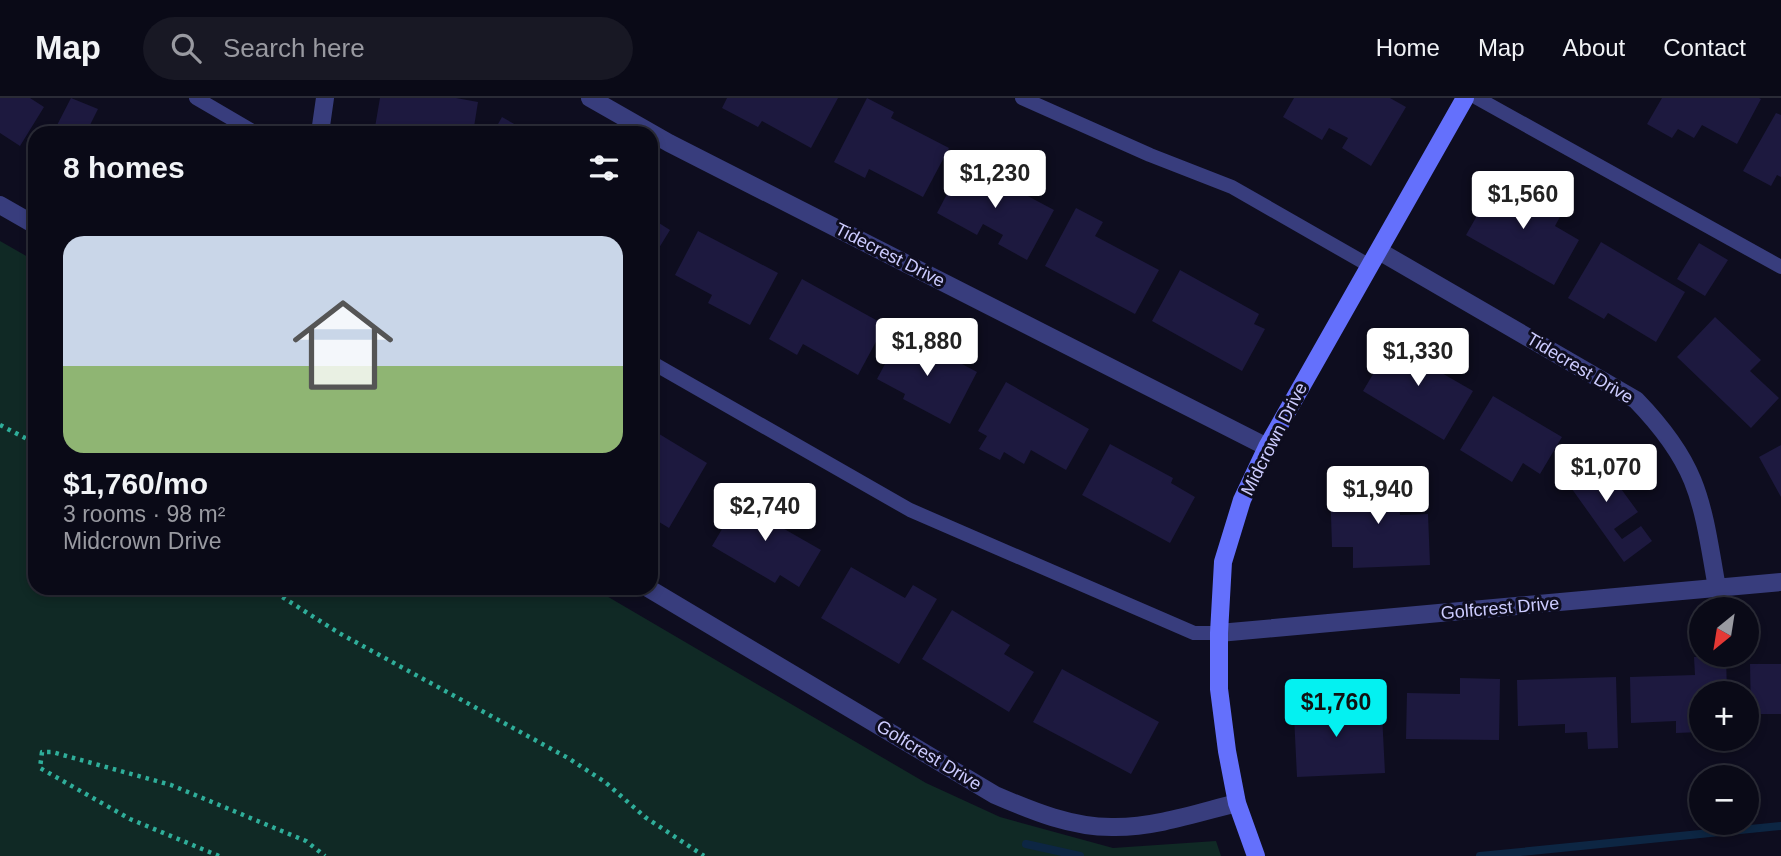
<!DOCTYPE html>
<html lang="en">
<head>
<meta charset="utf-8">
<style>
	:root { --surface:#0a0a17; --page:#181824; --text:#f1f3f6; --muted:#999aa1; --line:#2a2b36; --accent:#04f1f1 }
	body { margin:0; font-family:Arial,sans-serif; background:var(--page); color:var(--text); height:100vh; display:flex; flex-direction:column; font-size:26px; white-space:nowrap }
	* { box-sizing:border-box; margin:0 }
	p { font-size:23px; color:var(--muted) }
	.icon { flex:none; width:38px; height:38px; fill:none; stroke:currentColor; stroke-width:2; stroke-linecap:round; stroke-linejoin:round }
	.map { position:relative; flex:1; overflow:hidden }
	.drawer { position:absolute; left:28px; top:28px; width:630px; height:469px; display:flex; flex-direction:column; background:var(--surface); border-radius:21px; box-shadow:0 4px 10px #0003,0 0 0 2px var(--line) }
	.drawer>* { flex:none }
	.needle { width:46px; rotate:210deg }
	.tools { position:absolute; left:1689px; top:499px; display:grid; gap:14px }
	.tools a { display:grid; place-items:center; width:70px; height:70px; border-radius:50%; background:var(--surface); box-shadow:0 4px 10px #0003,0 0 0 2px var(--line); font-size:35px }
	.price { position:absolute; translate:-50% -60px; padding:0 16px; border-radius:7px; background:#fff; color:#222; font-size:23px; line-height:46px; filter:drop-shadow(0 2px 4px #0008) }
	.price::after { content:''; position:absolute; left:50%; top:42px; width:21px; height:16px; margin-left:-10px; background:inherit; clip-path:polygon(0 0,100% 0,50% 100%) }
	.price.selected { background:var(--accent); color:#111 }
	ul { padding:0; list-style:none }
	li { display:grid; align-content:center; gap:14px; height:371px; padding:0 35px }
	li+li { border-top:2px solid var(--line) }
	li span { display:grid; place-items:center; height:217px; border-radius:21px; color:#555 }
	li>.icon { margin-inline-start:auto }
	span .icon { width:126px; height:126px; fill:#fffc; stroke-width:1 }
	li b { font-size:30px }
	h2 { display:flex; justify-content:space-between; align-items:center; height:84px; padding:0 35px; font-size:30px }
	header { display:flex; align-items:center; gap:42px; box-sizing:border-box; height:98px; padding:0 35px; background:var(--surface); border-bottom:2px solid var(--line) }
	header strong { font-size:33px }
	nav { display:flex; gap:38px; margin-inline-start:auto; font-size:24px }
	.search { width:490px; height:63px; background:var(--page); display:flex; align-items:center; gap:18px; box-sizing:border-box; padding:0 24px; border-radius:38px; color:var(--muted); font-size:26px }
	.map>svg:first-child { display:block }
	.green { fill:#102925 }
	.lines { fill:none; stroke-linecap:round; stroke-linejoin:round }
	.stream { stroke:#0d2643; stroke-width:8 }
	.building { fill:#1d193f }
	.path { stroke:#2fae9a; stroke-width:4.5; stroke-dasharray:3.5 5; stroke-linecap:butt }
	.lane { stroke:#383d7d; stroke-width:14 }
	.street { stroke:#383d7d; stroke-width:18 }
	.secondary { stroke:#6470fc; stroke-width:18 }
	.labels { text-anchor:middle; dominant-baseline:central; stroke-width:6; stroke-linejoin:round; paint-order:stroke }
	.street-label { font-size:18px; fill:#cccbfe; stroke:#0e0d1f }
</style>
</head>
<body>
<header>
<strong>Map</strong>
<div class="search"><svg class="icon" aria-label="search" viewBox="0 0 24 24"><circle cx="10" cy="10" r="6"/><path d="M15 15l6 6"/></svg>Search here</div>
<nav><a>Home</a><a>Map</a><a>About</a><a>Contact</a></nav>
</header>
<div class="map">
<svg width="1781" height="758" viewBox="0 0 1781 758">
	<rect width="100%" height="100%" fill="#0e0d1f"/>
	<path class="green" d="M0,143L35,163V490H593L926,685L1000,719L1113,750L1216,743L1221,758H0Z"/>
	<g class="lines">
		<path class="stream" d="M1026,746L1080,758
			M1480,758L1781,728"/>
	</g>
	<path class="building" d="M0,0H30L44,9L20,48L0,35Z
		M71,0L98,11L89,29L101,35H53Z
		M380,0H456L478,4L473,35H374Z
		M727,0H838L811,50L762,23L758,29L722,10Z
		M867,0L894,14L891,20L949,50L923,99L869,71L865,80L834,64Z
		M1294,0H1390L1406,9L1371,68L1342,50L1348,40L1329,30L1322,42L1283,19Z
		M1662,0H1759L1761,1L1737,46L1702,27L1694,40L1678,31L1672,40L1647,26Z
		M1776,15L1781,17V79L1777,77L1771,88L1743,73Z
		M502,19L530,35H493Z
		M964,64L1054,112L1027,162L998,146L1003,137L983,126L977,137L937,115Z
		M1499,79L1562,115L1555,128L1579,142L1554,187L1466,137Z
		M1076,110L1103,124L1095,138L1159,172L1135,216L1045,168Z
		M651,120L670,132L651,163Z
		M698,133L778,175L750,227L708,205L712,197L675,177Z
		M1601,144L1685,194L1656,244L1608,215L1604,221L1568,200Z
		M1699,145L1728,162L1705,198L1677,181Z
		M1180,172L1259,216L1254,226L1265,231L1242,273L1152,223Z
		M802,181L885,227L858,277L803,246L797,257L769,241Z
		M1715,219L1761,262L1750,273L1779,300L1751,330L1677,259Z
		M902,234L977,274L950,326L903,301L905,296L877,281Z
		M1397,236L1446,265L1440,274L1473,293L1444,342L1363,293Z
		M1006,284L1089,331L1066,372L1031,352L1024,366L1004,354L1000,362L979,351L987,338L978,333Z
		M1493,298L1562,339L1540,376L1523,365L1512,384L1460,352Z
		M651,331L707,365L669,430L651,419V399L655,393L651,391Z
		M1110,346L1173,380L1171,385L1195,399L1170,445L1082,397Z
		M1781,347V399L1759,359Z
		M1594,354L1638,414L1614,431L1622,441L1641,428L1652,443L1624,464L1562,377Z
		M1399,384L1400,417L1428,416L1430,467L1353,470V449H1332L1330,386Z
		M747,389L769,402L760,417L821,452L799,489L780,477L775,485L712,448Z
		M851,469L905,500L913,487L937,501L899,566L821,520Z
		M952,512L1010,547L1004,556L1034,574L1009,614L922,561Z
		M1726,558L1727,595H1701V634L1676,635V623L1631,625L1630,579L1695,577L1694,559Z
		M1750,566H1781V616H1751Z
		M1062,571L1159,624L1131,676L1033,624Z
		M1616,579L1618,650L1588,651L1587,634L1565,635V626L1518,628L1517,582Z
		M1460,580L1500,581L1499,642L1406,641L1407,595L1460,596Z
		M1335,595L1336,618L1382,616L1385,675L1297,679L1293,597Z"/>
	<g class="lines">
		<path class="path" d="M0,327L35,345
			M268,490L339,535L568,660L605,684L645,719L704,758
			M219,758L130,721L40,670L42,654H52L171,687L306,743L325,758"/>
		<path class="lane" d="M196,0L256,35
			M1022,0L1150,57L1232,89L1370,168
			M1477,0L1781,169
			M651,264L910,412L1194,535H1219"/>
		<path class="street" d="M590,0L669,45L1267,349
			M320,35L325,0
			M0,107L35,127
			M1379,153L1636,302C1700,368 1702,404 1717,490
			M648,490L995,697C1032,713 1073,730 1115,729C1156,729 1197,715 1237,705
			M1219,535L1781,484"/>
		<path class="secondary" d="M1256,758L1237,705L1227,653L1219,591V535L1223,464L1242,402L1267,349L1465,0"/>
	</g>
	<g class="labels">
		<g class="street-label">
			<text transform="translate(890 157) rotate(27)">Tidecrest Drive</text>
			<text transform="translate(1580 270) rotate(31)">Tidecrest Drive</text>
			<text transform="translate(1274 341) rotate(-63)">Midcrown Drive</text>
			<text transform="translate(1500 510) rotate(-5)">Golfcrest Drive</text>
			<text transform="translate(929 657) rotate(31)">Golfcrest Drive</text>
		</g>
	</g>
</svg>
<div class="tools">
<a><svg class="needle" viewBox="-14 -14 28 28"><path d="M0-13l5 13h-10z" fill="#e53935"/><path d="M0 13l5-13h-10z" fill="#999aa1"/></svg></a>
<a>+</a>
<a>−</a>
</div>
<b class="price" style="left:995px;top:112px">$1,230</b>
<b class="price" style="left:1523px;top:133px">$1,560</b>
<b class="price" style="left:927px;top:280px">$1,880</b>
<b class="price" style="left:1418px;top:290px">$1,330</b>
<b class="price" style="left:1606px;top:406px">$1,070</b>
<b class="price" style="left:1378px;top:428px">$1,940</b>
<b class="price" style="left:765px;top:445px">$2,740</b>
<b class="price selected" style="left:1336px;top:641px">$1,760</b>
<section class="drawer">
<h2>8 homes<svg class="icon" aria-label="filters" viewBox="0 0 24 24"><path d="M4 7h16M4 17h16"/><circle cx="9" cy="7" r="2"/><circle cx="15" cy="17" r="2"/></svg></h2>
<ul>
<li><span style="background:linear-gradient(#c9d6e8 60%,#8fb573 0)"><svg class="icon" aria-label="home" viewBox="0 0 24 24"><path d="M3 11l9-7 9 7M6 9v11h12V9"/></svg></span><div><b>$1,760/mo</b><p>3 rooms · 98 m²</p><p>Midcrown Drive</p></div></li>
</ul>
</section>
</div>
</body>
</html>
